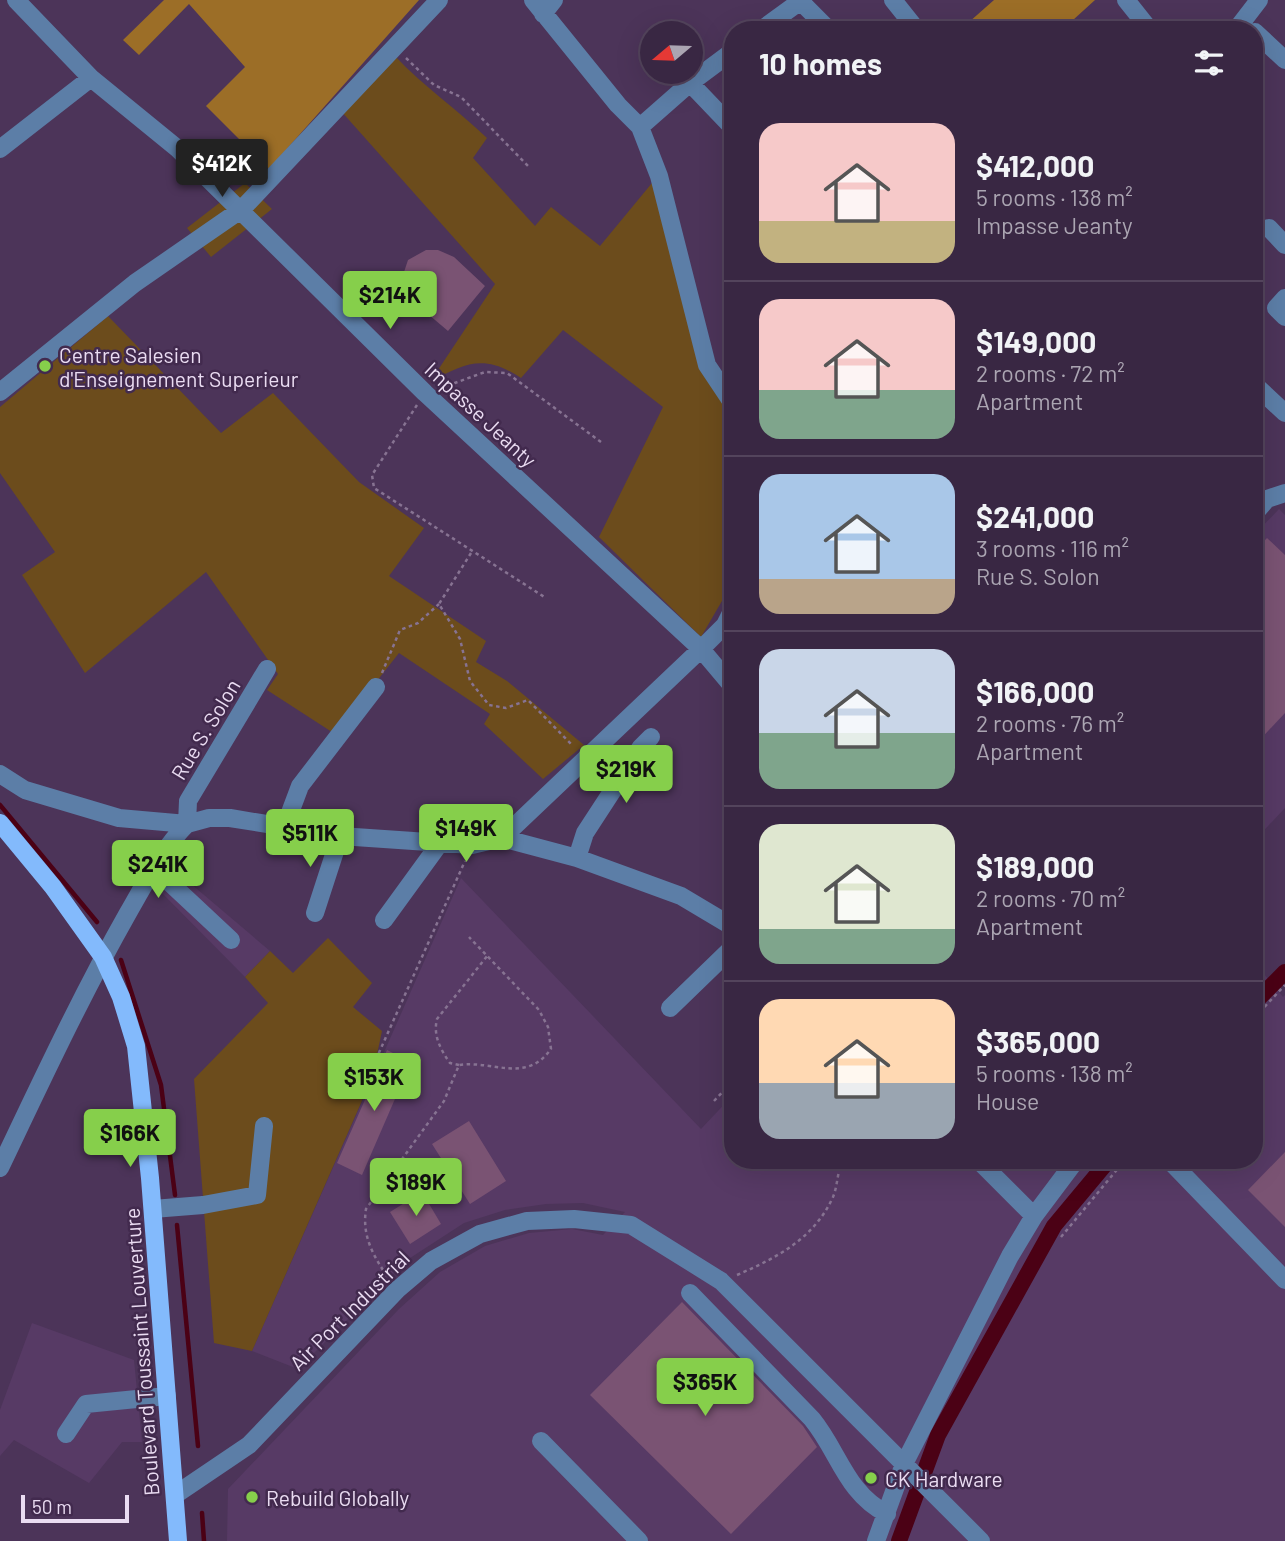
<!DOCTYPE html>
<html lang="en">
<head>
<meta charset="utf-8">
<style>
	:root { --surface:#392743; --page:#44334e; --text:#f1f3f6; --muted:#aba5b2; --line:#53445c; --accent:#86cf4b }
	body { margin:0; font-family:Barlow,sans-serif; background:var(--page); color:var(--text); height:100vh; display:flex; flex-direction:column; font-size:26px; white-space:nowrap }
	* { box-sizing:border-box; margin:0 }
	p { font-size:23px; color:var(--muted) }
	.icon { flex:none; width:38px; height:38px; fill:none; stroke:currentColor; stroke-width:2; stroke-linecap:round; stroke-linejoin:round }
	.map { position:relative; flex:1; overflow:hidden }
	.details { position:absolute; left:724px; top:21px; width:539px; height:1148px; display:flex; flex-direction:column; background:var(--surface); border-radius:28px; box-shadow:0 7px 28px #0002,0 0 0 2px var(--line) }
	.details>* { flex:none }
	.needle { width:46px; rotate:251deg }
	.controls { position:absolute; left:640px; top:21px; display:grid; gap:14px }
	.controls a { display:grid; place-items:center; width:63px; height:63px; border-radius:50%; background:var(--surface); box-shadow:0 7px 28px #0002,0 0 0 2px var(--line); font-size:35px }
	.scale { position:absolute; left:21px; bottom:18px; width:108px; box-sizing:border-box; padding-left:7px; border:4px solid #eadcf2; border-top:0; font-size:19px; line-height:24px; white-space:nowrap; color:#eadcf2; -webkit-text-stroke:5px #422a4e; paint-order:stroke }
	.price { position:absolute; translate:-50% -60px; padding:0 16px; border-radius:7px; background:var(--accent); color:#111; font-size:23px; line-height:46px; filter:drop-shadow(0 2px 4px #0008) }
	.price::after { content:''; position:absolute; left:50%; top:42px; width:21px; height:16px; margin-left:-10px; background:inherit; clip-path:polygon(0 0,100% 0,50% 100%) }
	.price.selected { background:#222; color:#fff }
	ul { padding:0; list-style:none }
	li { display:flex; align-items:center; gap:21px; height:175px; padding:0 35px }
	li+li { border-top:2px solid var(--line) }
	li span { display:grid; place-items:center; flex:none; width:196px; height:140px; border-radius:21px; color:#555 }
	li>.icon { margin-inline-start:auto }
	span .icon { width:84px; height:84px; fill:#fffc; stroke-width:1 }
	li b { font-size:30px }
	h2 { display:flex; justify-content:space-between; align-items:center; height:84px; padding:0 35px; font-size:30px }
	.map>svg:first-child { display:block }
	.built { fill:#573a65 }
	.green { fill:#6c4c1c }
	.forest { fill:#9c6e27 }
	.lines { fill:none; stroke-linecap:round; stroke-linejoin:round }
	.stream { stroke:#4b0115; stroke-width:4.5 }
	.canal { stroke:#4b0115; stroke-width:16 }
	.building { fill:#7a5373 }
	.path { stroke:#877392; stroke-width:2.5; stroke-dasharray:3.5 3.5; stroke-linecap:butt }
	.minor { stroke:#5c7ea7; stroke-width:18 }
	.major { stroke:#83bafc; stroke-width:18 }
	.poi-dot { fill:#86cf4b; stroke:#422a4e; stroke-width:2.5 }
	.labels { text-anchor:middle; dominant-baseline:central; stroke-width:5; stroke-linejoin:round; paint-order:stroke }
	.poi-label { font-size:21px; fill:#eadcf2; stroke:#422a4e; text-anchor:start }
	.street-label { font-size:21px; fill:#eadcf2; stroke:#422a4e }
</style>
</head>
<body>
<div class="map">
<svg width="1285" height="1541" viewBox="0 0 1285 1541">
	<rect width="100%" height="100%" fill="#4c3459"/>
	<path class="built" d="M1279,509L1285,515V808L1255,840V534Z
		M171,867L270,951L245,977L157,888Z
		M461,878L701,1129L733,1095V1160H1255V963L1283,997L1285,995V1541H227L228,1489L399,1309L440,1272L485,1246L529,1233L572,1229L603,1235L625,1212L583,1203L546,1204L505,1210L464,1223L407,1260L298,1369L252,1351Z
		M32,1323L134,1360L142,1442H122L89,1483L14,1440L0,1456V1410Z"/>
	<path class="green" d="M395,56C423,86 457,109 487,138L473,158L535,226L551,207L600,246L652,183L703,374L733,412V582L701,637L599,537L663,407L563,330L521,378C485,354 466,362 430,382L495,284L341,111Z
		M245,183L272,209L211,257L187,228Z
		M108,316L221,433L273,393L359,482L424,528L389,576L486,641L476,662L507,681L584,745L543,779L484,724L490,714L399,653L335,734L267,690L278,674L206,572L85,673L22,575L55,552L0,473V407Z
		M328,938L372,983L353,1007L382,1031L372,1078L252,1351L214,1343L194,1079L268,1003L245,977L270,951L293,973Z"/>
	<path class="forest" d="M164,0H419L269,169L206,106L245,67L189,4L139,55L123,40Z
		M994,0H1095L1062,30H960Z"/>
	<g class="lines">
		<path class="stream" d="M0,805L97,922
			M121,960L161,1085L175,1195
			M177,1225L198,1446
			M202,1513L204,1541"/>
		<path class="canal" d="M1255,1002L1285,972
			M899,1541L938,1435L1054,1226L1109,1160"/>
	</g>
	<path class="building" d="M426,250H438L454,257L485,286L448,331L402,292L401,281L408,260Z
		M1267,538L1285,555V713L1255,745V551Z
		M387,1050L411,1062L362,1175L337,1163Z
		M469,1121L506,1181L470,1204L432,1144Z
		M1285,1152V1227L1248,1190Z
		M422,1192L441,1224L410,1244L390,1212Z
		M682,1302L803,1426L817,1447L731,1534L590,1395Z"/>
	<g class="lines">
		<path class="path" d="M406,58L434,85L461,97L528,166
			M441,388L485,372L507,373L601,442
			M417,405L372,475L374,488L546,598
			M471,553L439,604L460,639L470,681L489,705L506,708L528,700L573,746
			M382,673L400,630L418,623L439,604
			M1255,1017L1285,985
			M459,1065L450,1063C440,1049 433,1035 437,1019L488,955
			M373,1066L465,861
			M714,1101L733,1081
			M1061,1237L1125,1160
			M737,1275C776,1258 814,1239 833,1197C838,1185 837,1171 843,1160
			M387,1276C372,1254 362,1235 366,1209L444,1101L459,1065C493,1060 526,1084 551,1049L548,1027L539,1010L469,937"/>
		<path class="minor" d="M16,0L91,78L178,149L425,393L701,649L733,687
			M533,0L618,105L640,127L659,176L707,365L733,404
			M893,0L917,30
			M1126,0L1150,30
			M800,1L829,30
			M543,14L554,0
			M761,30L802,0
			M1236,30L1259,0
			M1255,32L1285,60
			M690,83L733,128
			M640,127L690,83L733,51
			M0,149L91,78
			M1269,228L1285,245
			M1285,298L1276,308L1285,317
			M1255,385L1285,413
			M0,392L135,283L242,209L439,0
			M1255,513L1267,499L1285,493
			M0,774L25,790L119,818L187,824L209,818H230L340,836L472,845L502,838L577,858L681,896L733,927
			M285,826L300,786L376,687
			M502,838L701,649L725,625L733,609
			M577,858L585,833L641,747L651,737
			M154,868L231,940
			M315,913L340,836
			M384,920L440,843
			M670,1008L733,947
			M978,1160L1034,1216
			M1169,1160L1285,1280
			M0,1168C41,1082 81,996 128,913C146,882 162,849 187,824L188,801L267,669
			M153,1209L203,1205L257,1195L264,1126
			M690,1293L812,1419C839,1452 846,1493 887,1514
			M66,1434L86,1404L167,1396
			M541,1441L639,1541
			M175,1495L249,1445L397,1290L431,1261L480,1234L527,1221L574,1219L631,1225L721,1281L981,1541
			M876,1541L904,1464L1010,1256L1034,1216L1076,1160"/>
		<path class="major" d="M0,823L53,887L103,957L121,997L136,1046L150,1178L178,1541"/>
	</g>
	<g class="poi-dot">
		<circle cx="45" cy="366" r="7"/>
		<circle cx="871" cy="1478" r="7"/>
		<circle cx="252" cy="1497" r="7"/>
	</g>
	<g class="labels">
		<g class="poi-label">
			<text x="59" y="354">Centre Salesien<tspan x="59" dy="24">d'Enseignement Superieur</tspan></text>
			<text x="885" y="1478">CK Hardware</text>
			<text x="266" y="1497">Rebuild Globally</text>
		</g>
		<g class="street-label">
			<text transform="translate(481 414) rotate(43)">Impasse Jeanty</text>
			<text transform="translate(205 729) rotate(-59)">Rue S. Solon</text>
			<text transform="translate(349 1310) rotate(-45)">Air Port Industrial</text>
			<text transform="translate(141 1352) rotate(-94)">Boulevard Toussaint Louverture</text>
		</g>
	</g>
</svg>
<div class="controls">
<a><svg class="needle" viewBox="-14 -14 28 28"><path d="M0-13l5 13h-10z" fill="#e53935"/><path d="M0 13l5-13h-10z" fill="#aba5b2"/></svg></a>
</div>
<div class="scale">50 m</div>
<b class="price selected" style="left:222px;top:199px">$412K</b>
<b class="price" style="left:390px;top:331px">$214K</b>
<b class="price" style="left:626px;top:805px">$219K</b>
<b class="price" style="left:466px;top:864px">$149K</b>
<b class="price" style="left:310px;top:869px">$511K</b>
<b class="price" style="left:158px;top:900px">$241K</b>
<b class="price" style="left:374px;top:1113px">$153K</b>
<b class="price" style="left:130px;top:1169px">$166K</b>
<b class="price" style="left:416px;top:1218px">$189K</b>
<b class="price" style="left:705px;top:1418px">$365K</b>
<section class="details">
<h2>10 homes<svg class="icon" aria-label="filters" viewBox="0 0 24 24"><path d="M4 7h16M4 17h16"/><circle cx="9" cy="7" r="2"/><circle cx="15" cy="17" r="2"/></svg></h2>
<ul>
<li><span style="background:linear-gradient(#f6c9c9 70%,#c2b280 0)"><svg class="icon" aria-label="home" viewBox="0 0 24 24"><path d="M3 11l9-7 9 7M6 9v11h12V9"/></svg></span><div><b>$412,000</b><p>5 rooms · 138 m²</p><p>Impasse Jeanty</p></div></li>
<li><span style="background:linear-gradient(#f6c9c9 65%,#7fa58c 0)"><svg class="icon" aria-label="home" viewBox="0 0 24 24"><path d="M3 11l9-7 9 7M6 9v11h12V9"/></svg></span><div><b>$149,000</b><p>2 rooms · 72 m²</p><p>Apartment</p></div></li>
<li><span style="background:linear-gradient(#a9c7e8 75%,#b9a48a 0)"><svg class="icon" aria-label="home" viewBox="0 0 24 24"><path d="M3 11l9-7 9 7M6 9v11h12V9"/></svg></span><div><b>$241,000</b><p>3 rooms · 116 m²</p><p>Rue S. Solon</p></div></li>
<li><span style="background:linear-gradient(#c9d6e8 60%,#7fa58c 0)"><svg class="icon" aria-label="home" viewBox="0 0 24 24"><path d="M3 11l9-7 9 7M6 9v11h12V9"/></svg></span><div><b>$166,000</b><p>2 rooms · 76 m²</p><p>Apartment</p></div></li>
<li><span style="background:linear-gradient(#dfe7d0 75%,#7fa58c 0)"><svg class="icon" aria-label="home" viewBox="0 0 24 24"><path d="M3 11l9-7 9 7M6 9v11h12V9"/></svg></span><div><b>$189,000</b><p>2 rooms · 70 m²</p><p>Apartment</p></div></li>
<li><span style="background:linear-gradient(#ffd9b3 60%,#9aa5b1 0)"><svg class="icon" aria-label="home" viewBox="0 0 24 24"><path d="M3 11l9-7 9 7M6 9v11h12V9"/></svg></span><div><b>$365,000</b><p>5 rooms · 138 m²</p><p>House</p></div></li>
</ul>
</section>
</div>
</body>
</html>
